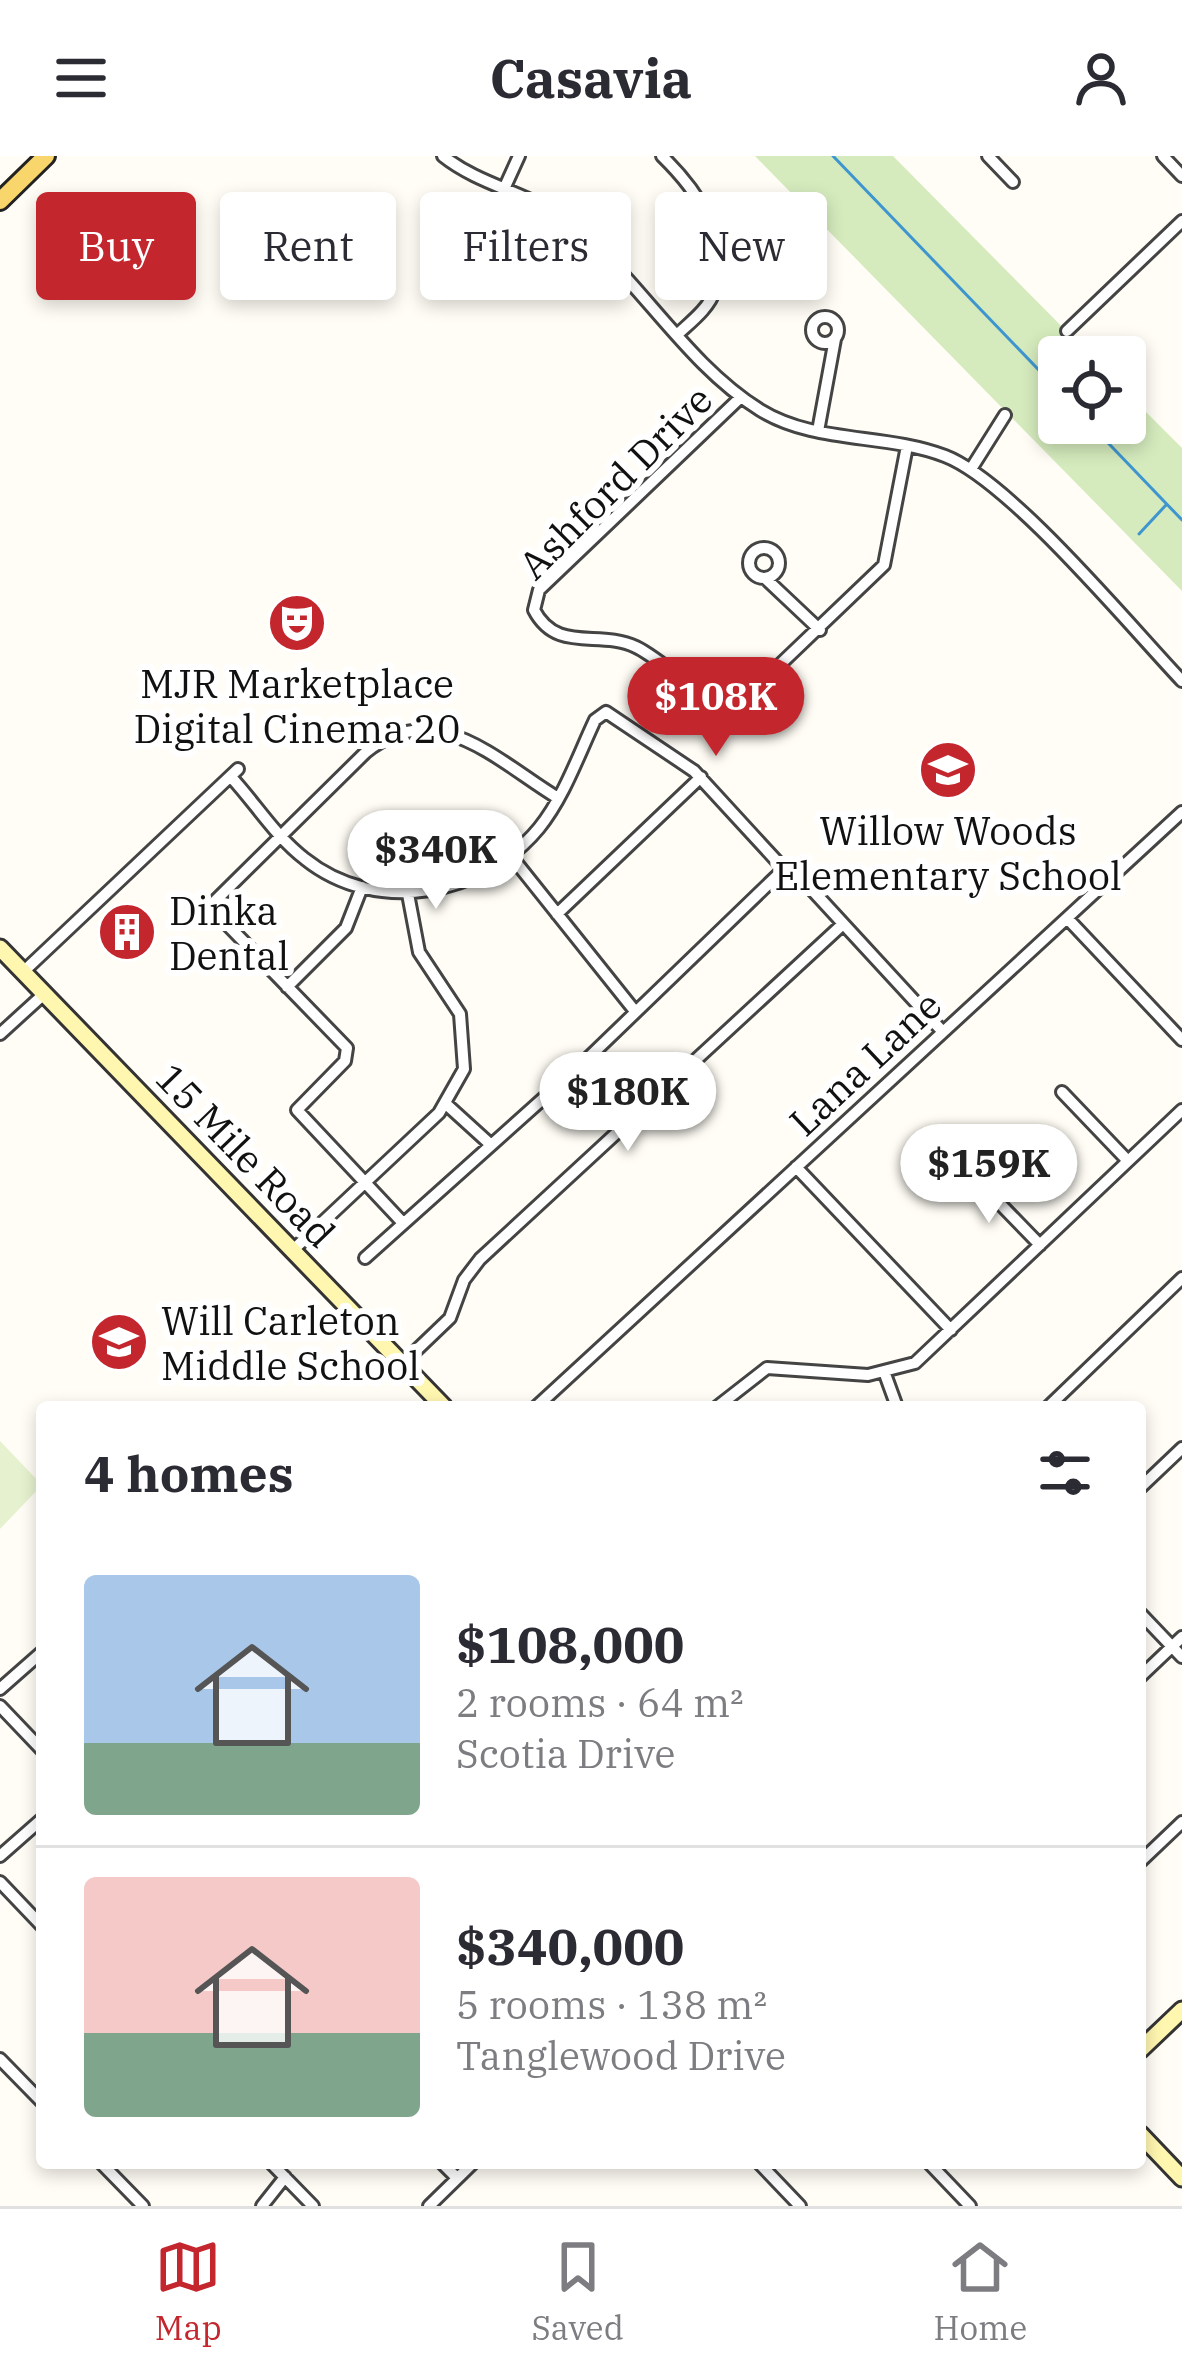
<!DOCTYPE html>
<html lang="en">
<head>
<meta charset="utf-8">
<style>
	:root { --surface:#fff; --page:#f7f7f7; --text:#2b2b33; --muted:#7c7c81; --line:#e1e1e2; --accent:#c4262e }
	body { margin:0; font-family:"IBM Plex Serif",serif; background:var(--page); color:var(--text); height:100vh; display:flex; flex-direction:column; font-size:45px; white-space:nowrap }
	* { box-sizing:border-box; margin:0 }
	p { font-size:39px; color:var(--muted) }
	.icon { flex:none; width:66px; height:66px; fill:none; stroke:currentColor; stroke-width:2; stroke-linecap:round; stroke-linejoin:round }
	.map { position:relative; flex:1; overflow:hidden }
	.drawer { position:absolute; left:36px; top:1245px; width:1110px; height:768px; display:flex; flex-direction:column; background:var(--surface); border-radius:12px; box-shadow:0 6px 18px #0003 }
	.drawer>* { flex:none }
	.top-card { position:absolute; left:36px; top:36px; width:1110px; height:108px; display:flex; gap:24px }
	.controls { position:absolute; left:1038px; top:180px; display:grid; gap:24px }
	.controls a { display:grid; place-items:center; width:108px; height:108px; border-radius:12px; background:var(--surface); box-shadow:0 6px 18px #0003; font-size:60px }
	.price { position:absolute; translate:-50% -102px; padding:0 27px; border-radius:42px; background:#fff; color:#222; font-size:39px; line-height:78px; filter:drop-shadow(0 3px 6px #0008) }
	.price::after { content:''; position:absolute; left:50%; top:72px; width:36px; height:27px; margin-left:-18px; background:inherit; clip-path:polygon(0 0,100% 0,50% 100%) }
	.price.current { background:var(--accent); color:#fff }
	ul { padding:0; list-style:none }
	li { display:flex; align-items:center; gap:36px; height:300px; padding:0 48px }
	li+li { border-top:3px solid var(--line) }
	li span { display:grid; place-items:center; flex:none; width:336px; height:240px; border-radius:12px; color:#555 }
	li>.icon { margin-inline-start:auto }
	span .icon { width:144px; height:144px; fill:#fffc; stroke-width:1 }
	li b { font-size:51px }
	h2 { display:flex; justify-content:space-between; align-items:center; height:144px; padding:0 48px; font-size:51px }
	.tag { padding:0 42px; border-radius:12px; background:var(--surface); box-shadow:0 6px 18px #0003; font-size:42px; line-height:108px }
	.tag.current { background:var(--accent); color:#fff }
	header { display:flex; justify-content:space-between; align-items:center; height:156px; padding:0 48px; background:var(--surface); font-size:54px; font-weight:800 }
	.tabs { display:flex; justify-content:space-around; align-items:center; height:168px; border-top:3px solid var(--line); background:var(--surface); font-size:33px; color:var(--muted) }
	.tabs a { display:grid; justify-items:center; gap:6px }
	.tabs .current { color:var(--accent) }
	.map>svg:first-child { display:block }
	.green { fill:#d5ebbd }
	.pitch { fill:#e6f2cf }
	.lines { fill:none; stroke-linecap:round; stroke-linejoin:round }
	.stream { stroke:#3f96cf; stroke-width:3 }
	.street-casing { stroke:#444; stroke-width:16 }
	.secondary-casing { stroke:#333; stroke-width:21 }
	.primary-casing { stroke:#222; stroke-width:22 }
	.street { stroke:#fff; stroke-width:10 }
	.secondary { stroke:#fff6b0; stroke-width:15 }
	.primary { stroke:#f9d66b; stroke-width:16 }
	.labels { text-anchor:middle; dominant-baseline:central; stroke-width:12; stroke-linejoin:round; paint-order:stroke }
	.street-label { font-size:39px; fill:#111; stroke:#fff }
	.poi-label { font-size:39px; fill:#111; stroke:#fff }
</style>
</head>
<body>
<header><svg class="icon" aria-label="menu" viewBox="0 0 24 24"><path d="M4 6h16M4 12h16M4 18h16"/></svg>Casavia<svg class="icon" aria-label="person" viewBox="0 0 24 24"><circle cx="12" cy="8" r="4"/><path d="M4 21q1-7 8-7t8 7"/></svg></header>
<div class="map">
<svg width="1182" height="2050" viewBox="0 0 1182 2050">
	<rect width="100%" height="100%" fill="#fffdf5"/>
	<path class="green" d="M755,0H893L1092,201H1059V267H1125V235L1182,292V435Z"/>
	<path class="pitch" d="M0,1285L42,1329L0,1373Z"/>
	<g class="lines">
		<path class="stream" d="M833,0L1059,235
			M1089,267L1182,364
			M1139,378L1166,349"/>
		<defs>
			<path id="street" d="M443,0C482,31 533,37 571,68C639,123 686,208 760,254C815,288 885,277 945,300C1010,325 1129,469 1182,525
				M662,0C696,33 732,83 715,134C709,152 692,165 679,177
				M988,0L1013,26
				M1163,0L1182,20
				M504,33L519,0
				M812 174a13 13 0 1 1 26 0a13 13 0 1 1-26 0Z
				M1067,175L1182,65
				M741,241L539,434L534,454C557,498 599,473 636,491C666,505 710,556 744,543L884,409L907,290
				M818,275L835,183
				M971,313L1005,259
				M749 407a15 15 0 1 1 30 0a15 15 0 1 1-30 0Z
				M766,423L820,474
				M231,621C256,648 275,680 305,703C376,760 483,740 539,672C564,641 578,600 595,564L606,556L694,615L784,713L584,906L365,1102
				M511,700L634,854
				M803,724L943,876
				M557,758L701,621
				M1067,762L1182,884
				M23,816L238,613
				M287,831L346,772L362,731
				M0,878L44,838
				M1062,936L1128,1005
				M446,948L490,988
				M796,1011L951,1174
				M972,1019L1040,1089
				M403,1067L297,954L345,905L347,892L216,757L213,747L366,596C436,540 497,605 558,642
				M293,1094L439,957L464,913L460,858L419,796L408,738
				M402,1208L450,1162L464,1124L480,1103L843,768
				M885,1218L897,1251
				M536,1251L1182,656
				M717,1251L767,1212L868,1219L915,1207L1182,954
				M1048,1251L1182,1122
				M1140,1332L1182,1292
				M1140,1457L1182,1501
				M1140,1521L1182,1481
				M0,1533L42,1496
				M0,1550L42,1594
				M0,1700L42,1663
				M1140,1706L1182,1666
				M0,1726L42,1770
				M0,1903L42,1946
				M101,2007L143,2050
				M271,2007L313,2050
				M442,2007L457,2022
				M759,2007L800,2050
				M929,2007L970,2050
				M262,2050L285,2021
				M429,2050L473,2007"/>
			<path id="secondary" d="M0,792L444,1251
				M1140,1894L1182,1854
				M1140,1978L1182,2022"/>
			<path id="primary" d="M0,45L46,0"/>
		</defs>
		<use href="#street" class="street-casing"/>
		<use href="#secondary" class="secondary-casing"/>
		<use href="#primary" class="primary-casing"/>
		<use href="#street" class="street"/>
		<use href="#secondary" class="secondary"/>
		<use href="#primary" class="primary"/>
	</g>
	<defs>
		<symbol id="theatre-disc" viewBox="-11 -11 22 22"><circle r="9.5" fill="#c4262e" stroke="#fff"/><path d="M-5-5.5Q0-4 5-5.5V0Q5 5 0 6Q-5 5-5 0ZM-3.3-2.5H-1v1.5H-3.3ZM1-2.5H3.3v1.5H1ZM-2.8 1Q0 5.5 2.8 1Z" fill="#fff"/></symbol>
		<symbol id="school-disc" viewBox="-11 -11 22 22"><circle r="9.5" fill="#c4262e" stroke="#fff"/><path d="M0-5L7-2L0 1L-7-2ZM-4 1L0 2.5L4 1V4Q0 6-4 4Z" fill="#fff"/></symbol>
		<symbol id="building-disc" viewBox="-11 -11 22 22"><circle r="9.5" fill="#c4262e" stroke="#fff"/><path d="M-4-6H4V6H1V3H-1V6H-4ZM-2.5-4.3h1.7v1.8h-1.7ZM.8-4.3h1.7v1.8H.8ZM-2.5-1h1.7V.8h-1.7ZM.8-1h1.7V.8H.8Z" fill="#fff"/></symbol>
	</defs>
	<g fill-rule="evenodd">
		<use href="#theatre-disc" x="264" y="434" width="66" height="66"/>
		<use href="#school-disc" x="915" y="581" width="66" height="66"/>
		<use href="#building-disc" x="94" y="743" width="66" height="66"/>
		<use href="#school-disc" x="86" y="1153" width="66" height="66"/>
	</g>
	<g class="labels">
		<g class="street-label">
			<text transform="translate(615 326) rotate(-45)">Ashford Drive</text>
			<text transform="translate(865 907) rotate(-43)">Lana Lane</text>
			<text transform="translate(246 999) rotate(46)">15 Mile Road</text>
		</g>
		<g class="poi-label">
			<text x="297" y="527">MJR Marketplace<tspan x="297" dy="45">Digital Cinema 20</tspan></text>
			<text x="948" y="674">Willow Woods<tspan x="948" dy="45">Elementary School</tspan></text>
			<text x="169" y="754" text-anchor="start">Dinka<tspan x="169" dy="45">Dental</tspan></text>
			<text x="161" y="1164" text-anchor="start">Will Carleton<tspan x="161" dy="45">Middle School</tspan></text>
		</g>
	</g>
</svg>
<div class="controls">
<a><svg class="icon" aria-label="locate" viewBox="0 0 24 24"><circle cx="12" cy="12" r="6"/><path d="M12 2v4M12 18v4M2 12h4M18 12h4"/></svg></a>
</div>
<b class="price current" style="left:716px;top:603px">$108K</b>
<b class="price" style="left:436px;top:756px">$340K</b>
<b class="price" style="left:628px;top:998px">$180K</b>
<b class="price" style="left:989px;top:1070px">$159K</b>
<div class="top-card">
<a class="tag current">Buy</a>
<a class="tag">Rent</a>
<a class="tag">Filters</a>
<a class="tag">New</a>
</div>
<section class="drawer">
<h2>4 homes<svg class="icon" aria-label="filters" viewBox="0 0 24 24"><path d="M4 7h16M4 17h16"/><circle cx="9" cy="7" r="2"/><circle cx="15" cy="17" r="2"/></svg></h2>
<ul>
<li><span style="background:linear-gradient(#a9c7e8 70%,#7fa58c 0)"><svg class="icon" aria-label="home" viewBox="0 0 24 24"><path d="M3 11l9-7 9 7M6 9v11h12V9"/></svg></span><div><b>$108,000</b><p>2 rooms · 64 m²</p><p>Scotia Drive</p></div></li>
<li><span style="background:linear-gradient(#f6c9c9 65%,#7fa58c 0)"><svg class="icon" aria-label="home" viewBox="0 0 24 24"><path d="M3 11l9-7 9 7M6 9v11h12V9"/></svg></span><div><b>$340,000</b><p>5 rooms · 138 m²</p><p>Tanglewood Drive</p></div></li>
</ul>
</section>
</div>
<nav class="tabs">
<a class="current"><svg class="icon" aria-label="map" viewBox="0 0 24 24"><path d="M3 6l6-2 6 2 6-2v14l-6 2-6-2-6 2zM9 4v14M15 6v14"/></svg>Map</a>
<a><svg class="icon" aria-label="saved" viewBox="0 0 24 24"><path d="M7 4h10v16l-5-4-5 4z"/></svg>Saved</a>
<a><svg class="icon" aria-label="home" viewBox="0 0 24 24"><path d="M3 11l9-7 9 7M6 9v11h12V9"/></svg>Home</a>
</nav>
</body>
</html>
